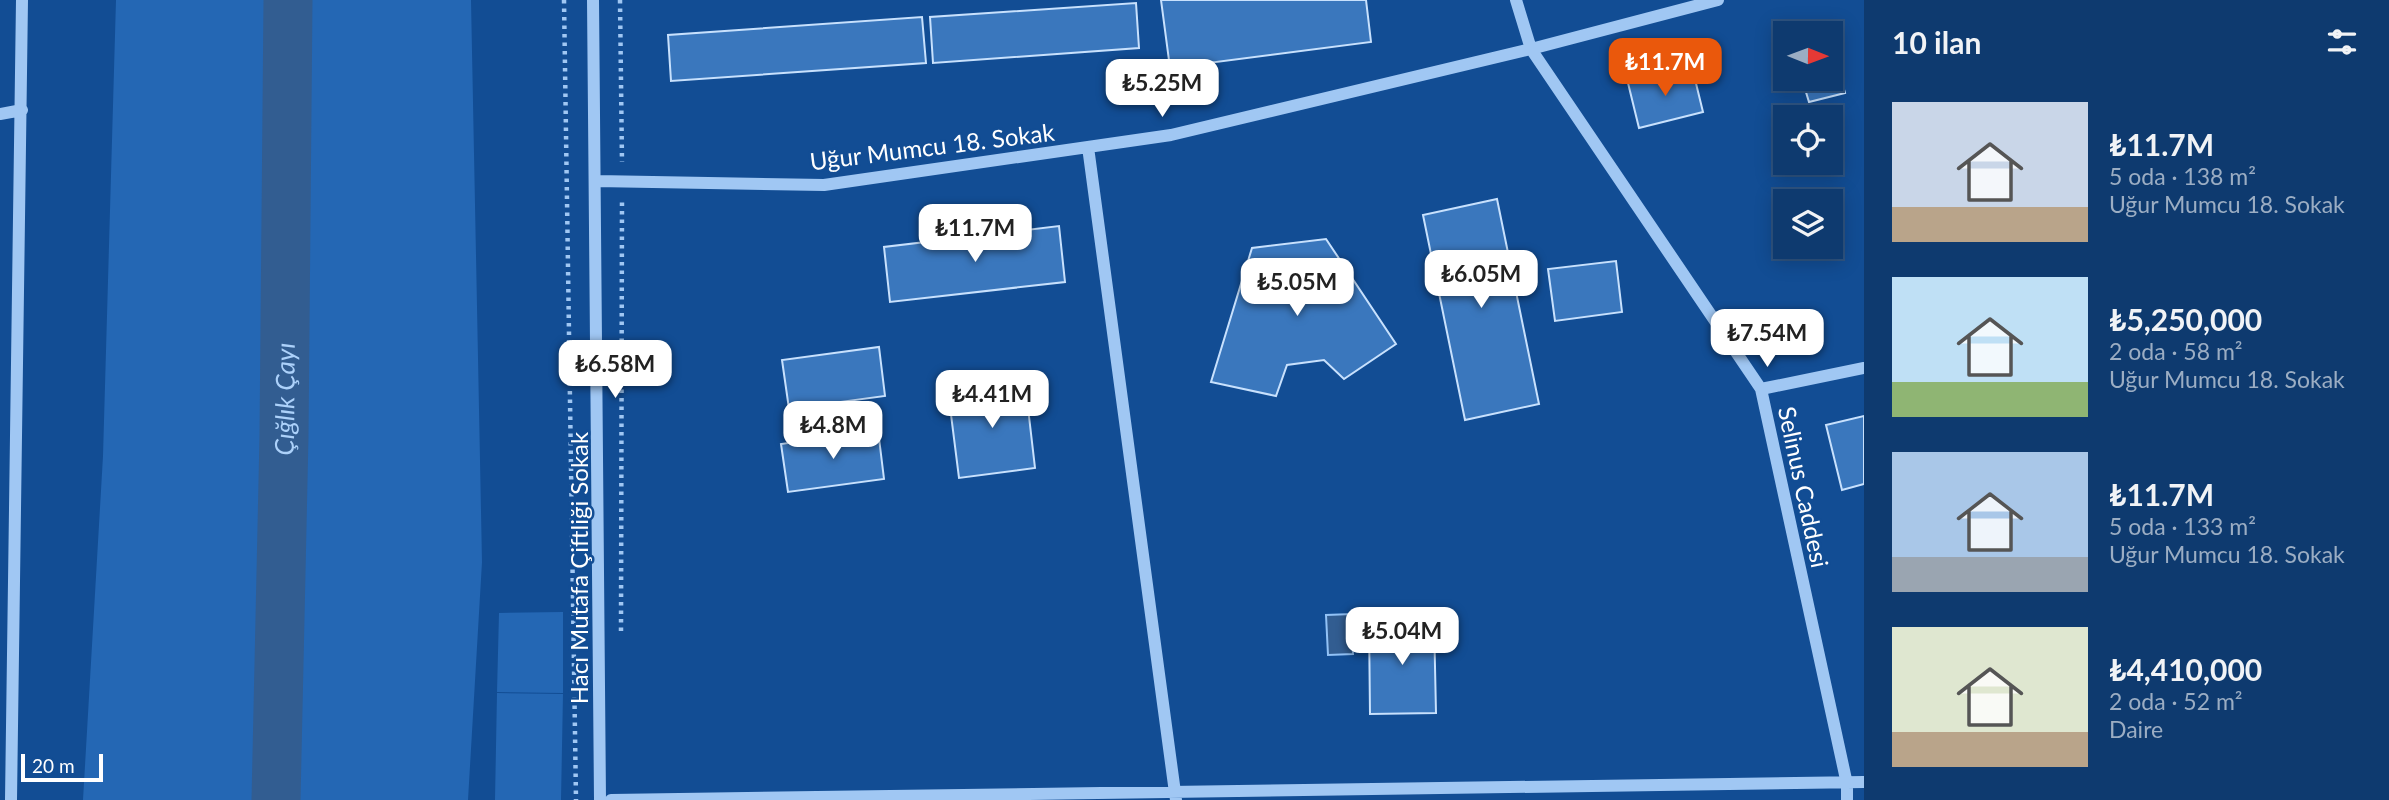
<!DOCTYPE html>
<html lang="tr">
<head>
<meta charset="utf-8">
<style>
	:root { --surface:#0e3a6f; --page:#1c4577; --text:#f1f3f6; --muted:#9badc3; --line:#2e5482; --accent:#ea580c }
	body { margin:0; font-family:Lato,sans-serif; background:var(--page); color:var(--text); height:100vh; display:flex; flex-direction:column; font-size:26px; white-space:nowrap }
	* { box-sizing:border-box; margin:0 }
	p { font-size:23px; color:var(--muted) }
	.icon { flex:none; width:38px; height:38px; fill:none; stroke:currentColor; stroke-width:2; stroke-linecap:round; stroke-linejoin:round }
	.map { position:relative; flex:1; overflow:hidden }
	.panel { display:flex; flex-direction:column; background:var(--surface); width:525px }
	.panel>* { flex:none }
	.needle { width:46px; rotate:91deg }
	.buttons { position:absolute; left:1773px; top:21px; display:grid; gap:14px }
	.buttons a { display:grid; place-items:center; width:70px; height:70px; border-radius:0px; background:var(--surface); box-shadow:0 4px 18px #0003,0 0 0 2px var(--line); font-size:35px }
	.scale { position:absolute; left:21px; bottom:18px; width:82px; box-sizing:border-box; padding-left:7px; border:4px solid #fff; border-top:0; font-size:19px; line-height:24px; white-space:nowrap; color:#fff; -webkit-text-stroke:5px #124d94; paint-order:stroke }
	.price { position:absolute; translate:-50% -60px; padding:0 16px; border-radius:14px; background:#fff; color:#222; font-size:23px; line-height:46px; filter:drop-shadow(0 2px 4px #0008) }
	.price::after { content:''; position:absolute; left:50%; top:42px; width:21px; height:16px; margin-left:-10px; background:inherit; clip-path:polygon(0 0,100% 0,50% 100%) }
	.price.current { background:var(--accent); color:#fff }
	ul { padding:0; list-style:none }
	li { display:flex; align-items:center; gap:21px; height:175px; padding:0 28px }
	li span { display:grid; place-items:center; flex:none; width:196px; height:140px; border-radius:0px; color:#555 }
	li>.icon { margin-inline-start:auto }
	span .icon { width:84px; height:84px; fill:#fffc; stroke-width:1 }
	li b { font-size:30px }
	h2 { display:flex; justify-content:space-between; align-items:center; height:84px; padding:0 28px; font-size:30px }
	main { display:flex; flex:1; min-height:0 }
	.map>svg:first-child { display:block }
	.green { fill:#2467b4 }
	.water { fill:#325d91; stroke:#92c2f6; stroke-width:2 }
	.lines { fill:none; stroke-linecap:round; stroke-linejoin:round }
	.river { stroke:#325d91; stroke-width:49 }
	.building { fill:#3a77bd; stroke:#c8e1fd; stroke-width:2 }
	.path { stroke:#a0c7f3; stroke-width:4.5; stroke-dasharray:3.5 5; stroke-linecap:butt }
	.minor { stroke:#a0c7f3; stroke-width:12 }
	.labels { text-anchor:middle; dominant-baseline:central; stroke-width:5; stroke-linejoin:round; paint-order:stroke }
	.street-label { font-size:24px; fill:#fff; stroke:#124d94 }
	.water-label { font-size:26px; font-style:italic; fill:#acd1fa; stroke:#124d94 }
</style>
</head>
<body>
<main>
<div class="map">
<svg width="1864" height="800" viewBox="0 0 1864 800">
	<rect width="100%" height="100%" fill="#124d94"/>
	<path class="green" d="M116,0H471L482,562L468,800H83L103,456Z
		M563,612V693L497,692L499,613Z
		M497,693L563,694L561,800H495Z"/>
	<path class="water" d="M1352,614L1353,654L1328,655L1326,615Z"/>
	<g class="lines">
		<path class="river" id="s1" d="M276,800L284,436L288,0"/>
	</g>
	<path class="building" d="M1161,0H1366L1371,42L1170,68Z
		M1136,3L1139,48L933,63L930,17Z
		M922,17L926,63L671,81L668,35Z
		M1830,38L1845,93L1809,102L1802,79H1830Z
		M1692,67L1703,112L1639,128L1628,83Z
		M1497,199L1539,404L1465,420L1423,215Z
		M1059,226L1065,282L890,302L884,247Z
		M1326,239L1396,344L1344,379L1324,360L1287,365L1276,396L1211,382L1252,248Z
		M1616,261L1622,312L1555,321L1548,269Z
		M879,347L885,396L789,409L782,360Z
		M1025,382L1035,468L959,478L948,391Z
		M1864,416V484L1842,490L1826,425Z
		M878,430L884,479L788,492L781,444Z
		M1434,620L1436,713L1370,714L1369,621Z"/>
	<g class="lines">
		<path class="path" d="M564,0L576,800
			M620,0L622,162
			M621,631L622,199"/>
		<path class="minor" d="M593,0L600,800
			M1516,0L1531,49L1761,389L1847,784V800
			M0,114L22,110
			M1088,147L1176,800
			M597,181L824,185L1171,135L1531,49L1718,0
			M1761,389L1864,368
			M11,800L22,0
			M611,800L1864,782"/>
	</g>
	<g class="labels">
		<g class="street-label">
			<text transform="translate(932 146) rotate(-7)">Uğur Mumcu 18. Sokak</text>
			<text transform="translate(1804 487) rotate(78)">Selinus Caddesi</text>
			<text transform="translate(578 568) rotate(-90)">Hacı Mutafa Çiftliği Sokak</text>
		</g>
		<g class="water-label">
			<text stroke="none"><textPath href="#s1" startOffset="401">Çığlık Çayı</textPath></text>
		</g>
	</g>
</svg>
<div class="buttons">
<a><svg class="needle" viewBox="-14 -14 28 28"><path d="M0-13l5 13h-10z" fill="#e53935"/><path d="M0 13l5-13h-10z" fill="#9badc3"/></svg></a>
<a><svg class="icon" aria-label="locate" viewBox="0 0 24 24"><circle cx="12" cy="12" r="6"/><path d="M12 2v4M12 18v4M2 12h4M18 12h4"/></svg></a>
<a><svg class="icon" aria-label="layers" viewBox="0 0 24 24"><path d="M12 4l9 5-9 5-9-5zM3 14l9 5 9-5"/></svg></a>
</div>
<div class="scale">20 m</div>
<b class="price current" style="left:1665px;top:98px">₺11.7M</b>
<b class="price" style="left:1162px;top:119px">₺5.25M</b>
<b class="price" style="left:975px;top:264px">₺11.7M</b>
<b class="price" style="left:1481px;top:310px">₺6.05M</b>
<b class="price" style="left:1297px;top:318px">₺5.05M</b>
<b class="price" style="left:1767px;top:369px">₺7.54M</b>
<b class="price" style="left:615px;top:400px">₺6.58M</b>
<b class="price" style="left:992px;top:430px">₺4.41M</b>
<b class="price" style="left:833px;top:461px">₺4.8M</b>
<b class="price" style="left:1402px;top:667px">₺5.04M</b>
</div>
<section class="panel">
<h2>10 ilan<svg class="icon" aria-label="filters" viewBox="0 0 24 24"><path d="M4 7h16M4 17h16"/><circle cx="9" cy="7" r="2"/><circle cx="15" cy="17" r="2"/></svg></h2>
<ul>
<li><span style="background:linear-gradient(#c9d6e8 75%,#b9a48a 0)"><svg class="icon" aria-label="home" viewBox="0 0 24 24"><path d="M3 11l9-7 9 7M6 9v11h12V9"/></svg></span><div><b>₺11.7M</b><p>5 oda · 138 m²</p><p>Uğur Mumcu 18. Sokak</p></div></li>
<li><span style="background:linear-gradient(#bfe0f5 75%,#8fb573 0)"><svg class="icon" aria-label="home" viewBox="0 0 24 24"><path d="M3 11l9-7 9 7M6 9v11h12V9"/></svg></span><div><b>₺5,250,000</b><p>2 oda · 58 m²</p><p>Uğur Mumcu 18. Sokak</p></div></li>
<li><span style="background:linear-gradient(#a9c7e8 75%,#9aa5b1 0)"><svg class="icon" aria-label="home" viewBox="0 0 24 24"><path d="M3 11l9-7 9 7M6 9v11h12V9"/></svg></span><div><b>₺11.7M</b><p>5 oda · 133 m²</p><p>Uğur Mumcu 18. Sokak</p></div></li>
<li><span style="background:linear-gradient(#dfe7d0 75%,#b9a48a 0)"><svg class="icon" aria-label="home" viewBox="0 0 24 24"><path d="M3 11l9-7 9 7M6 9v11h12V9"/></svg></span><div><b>₺4,410,000</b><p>2 oda · 52 m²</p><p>Daire</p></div></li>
</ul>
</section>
</main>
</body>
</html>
